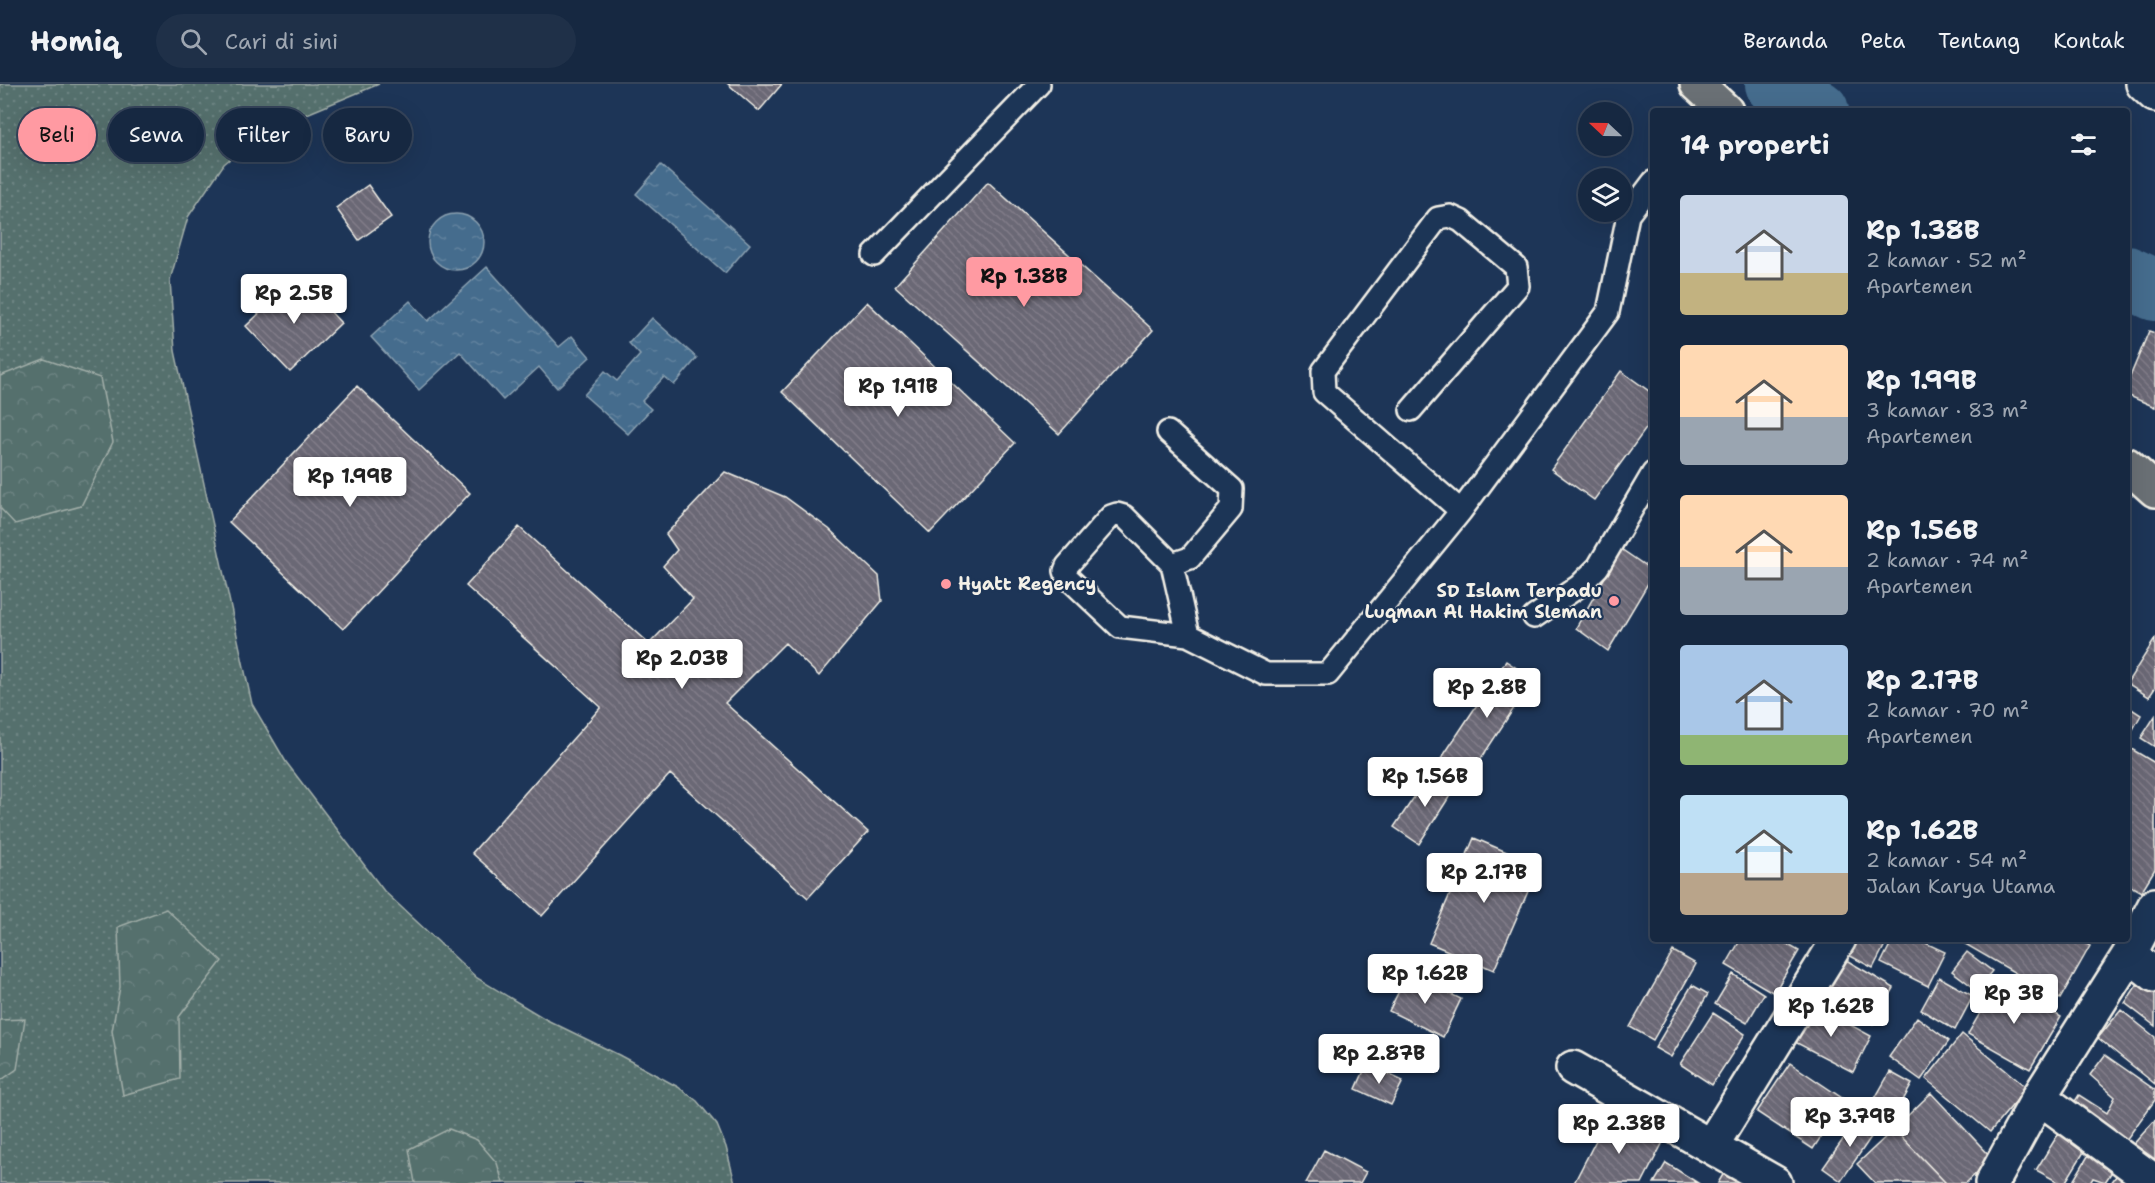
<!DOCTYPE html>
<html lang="id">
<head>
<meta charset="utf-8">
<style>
	:root { --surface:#162841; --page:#1f3048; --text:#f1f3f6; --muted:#9ea6b1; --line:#35445a; --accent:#ff9aa2 }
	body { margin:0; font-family:"Shantell Sans",sans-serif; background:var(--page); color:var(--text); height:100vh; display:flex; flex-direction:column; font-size:22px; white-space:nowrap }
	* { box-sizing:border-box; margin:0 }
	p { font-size:20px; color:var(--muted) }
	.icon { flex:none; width:33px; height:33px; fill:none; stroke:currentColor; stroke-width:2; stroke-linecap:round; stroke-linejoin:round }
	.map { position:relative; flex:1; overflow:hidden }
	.drawer { position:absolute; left:1650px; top:24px; width:480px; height:834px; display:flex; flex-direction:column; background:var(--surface); border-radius:6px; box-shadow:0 6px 24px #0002,0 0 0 2px var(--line) }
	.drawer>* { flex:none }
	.top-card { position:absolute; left:18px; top:24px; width:570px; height:54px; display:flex; gap:12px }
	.needle { width:39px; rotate:292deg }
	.controls { position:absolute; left:1578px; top:18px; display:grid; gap:12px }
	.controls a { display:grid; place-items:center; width:54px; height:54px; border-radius:50%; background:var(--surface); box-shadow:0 6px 24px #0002,0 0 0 2px var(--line); font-size:30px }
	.price { position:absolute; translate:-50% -51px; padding:0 14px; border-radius:6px; background:#fff; color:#222; font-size:20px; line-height:39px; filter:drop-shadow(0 2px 3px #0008) }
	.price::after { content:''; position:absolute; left:50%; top:36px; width:18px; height:14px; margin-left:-9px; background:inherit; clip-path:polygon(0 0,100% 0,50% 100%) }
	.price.active { background:var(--accent); color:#111 }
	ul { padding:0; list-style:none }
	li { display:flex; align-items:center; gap:18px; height:150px; padding:0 30px }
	li span { display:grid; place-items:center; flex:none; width:168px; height:120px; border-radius:6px; color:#555 }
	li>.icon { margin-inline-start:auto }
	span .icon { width:72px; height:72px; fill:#fffc; stroke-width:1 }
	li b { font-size:26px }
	h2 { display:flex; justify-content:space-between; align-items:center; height:72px; padding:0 30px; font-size:26px }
	.pill { padding:0 21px; border-radius:27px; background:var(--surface); box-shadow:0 6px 24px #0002,0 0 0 2px var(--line); font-size:21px; line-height:54px }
	.pill.active { background:var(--accent); color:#111 }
	header { display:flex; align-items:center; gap:36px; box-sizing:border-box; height:84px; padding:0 30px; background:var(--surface); border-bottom:2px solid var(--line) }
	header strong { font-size:28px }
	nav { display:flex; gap:33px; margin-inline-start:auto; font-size:21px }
	.search { width:420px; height:54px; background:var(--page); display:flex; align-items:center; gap:15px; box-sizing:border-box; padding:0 21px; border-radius:33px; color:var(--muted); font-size:22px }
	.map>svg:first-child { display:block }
	.grass { fill:url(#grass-dots); stroke:#a4b0aa; stroke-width:1.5 }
	.forest { fill:url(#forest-crowns); stroke:#a4b0aa; stroke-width:1.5 }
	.water { fill:url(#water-ripples); stroke:#8ba1b1; stroke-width:1.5 }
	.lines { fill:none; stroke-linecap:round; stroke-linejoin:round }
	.river { stroke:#456c8d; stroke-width:62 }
	.building { fill:url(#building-back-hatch); stroke:#f4f1e8; stroke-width:1.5 }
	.service-casing { stroke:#f4f1e8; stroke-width:26 }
	.minor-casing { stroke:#f4f1e8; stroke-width:38 }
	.primary-casing { stroke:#f4f1e8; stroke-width:38 }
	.service { stroke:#1d3557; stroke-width:21 }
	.minor { stroke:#1d3557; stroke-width:33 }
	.primary { stroke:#6a7074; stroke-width:33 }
	.poi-dot { fill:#ff9aa2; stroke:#1d3557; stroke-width:2 }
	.labels { text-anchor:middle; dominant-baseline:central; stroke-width:4.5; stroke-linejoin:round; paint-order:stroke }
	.poi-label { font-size:18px; font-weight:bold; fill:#f4f1e8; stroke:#1d3557; text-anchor:start }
</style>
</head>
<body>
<header>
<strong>Homiq</strong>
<div class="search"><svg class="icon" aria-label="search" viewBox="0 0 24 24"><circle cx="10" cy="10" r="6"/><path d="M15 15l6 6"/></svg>Cari di sini</div>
<nav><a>Beranda</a><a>Peta</a><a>Tentang</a><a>Kontak</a></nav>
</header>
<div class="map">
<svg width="2155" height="1099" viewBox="0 0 2155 1099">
	<defs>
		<pattern id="grass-dots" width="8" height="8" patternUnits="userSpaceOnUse" patternTransform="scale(1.5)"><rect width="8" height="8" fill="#546f6d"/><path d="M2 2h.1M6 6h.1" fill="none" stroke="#6d8482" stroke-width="1.8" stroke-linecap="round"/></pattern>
		<pattern id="forest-crowns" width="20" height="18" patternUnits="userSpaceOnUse" patternTransform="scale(1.5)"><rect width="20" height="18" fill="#546f6d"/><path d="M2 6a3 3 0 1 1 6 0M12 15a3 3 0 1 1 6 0" fill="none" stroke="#6d8482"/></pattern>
		<pattern id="water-ripples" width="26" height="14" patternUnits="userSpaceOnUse" patternTransform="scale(1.5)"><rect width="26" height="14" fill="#456c8d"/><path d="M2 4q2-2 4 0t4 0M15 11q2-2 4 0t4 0" fill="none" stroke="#60819d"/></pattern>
		<pattern id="building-back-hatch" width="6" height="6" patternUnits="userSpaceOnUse" patternTransform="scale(1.5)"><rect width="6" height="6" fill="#6b6775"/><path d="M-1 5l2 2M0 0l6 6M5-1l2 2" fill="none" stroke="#817d89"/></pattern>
	</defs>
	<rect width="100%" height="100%" fill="#1d3557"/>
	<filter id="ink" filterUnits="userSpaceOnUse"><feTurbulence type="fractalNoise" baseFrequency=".0167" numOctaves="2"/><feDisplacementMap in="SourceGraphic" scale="12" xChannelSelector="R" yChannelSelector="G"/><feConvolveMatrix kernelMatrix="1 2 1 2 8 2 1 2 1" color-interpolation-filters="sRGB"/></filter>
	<g filter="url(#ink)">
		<path class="grass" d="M0,0H379L261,49L224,80L188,133L170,196L175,267L252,620L286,678L384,807L477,894L547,936L619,971L678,1003L697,1017L717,1041L726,1063L735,1099H0Z"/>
		<path class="forest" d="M44,275L100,294L113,358L81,422L15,440L0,424V292Z
			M166,825L222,877L179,933L180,995L123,1011L112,947L120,903L118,843Z
			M25,935L17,985L0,997V936Z
			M449,1045L477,1056L497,1079L503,1099H415L409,1065Z"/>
		<path class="water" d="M661,81L750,160L725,189L636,110Z
			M428 158a28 28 0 1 1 56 0a28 28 0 1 1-56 0Z
			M487,183L559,263L572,252L590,273L557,304L539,283L503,316L460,268L419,306L371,253L410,217L428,237Z
			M652,234L697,274L674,301L664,293L642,317L651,325L628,350L584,311L605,287L617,297L640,271L629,259Z"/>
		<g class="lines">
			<path class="river" d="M1776,0L1818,27
				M2127,193L2155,206"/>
		</g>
		<path class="building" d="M728,0H782L759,27Z
			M988,98L1153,246L1059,350L895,202Z
			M368,101L391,133L359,156L336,124Z
			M298,193L341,239L290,288L246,242Z
			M867,218L1015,359L930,449L782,308Z
			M2149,247L2155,249V323L2127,311V300Z
			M1621,287L1653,310V335L1594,416L1551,385Z
			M357,302L470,409L343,545L229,438Z
			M725,388L785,413L829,445L879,492L882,517L819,592L785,559L725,619L868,748L808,814L670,690L542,832L472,769L601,623L466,502L519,443L649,560L693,515L663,482L677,466L666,450Z
			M1621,465L1653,487V491L1608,567L1576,544Z
			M2155,555V604L2149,613L2127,599Z
			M1506,577L1533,595L1469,693L1441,675Z
			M2127,622L2141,631L2127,656Z
			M2155,632V663L2141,654Z
			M2128,663L2155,679V785L2141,808L2127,800Z
			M1431,688L1455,704L1419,760L1394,743Z
			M1474,754L1539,782L1494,886L1429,859Z
			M1741,855H1778L1799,867L1774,909L1726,881Z
			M1842,855H1888L1873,884L1837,865Z
			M1893,855H1917L1945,868L1928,902L1881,879Z
			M1961,855H2078L2090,862L2060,915L1960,857Z
			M1673,867L1696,880L1653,956L1630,943Z
			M1967,868L1992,887L1977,906L1952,887Z
			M1836,870L1894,904L1873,940L1814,906Z
			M1408,889L1461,915L1443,953L1389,927Z
			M1733,890L1764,910L1747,939L1715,920Z
			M1939,893L1973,912L1955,946L1921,926Z
			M2141,895L2155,905V942L2125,919Z
			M1999,896L2061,933L2030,985L1968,950Z
			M1692,901L1708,910L1671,973L1655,964Z
			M1810,919L1871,952L1853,988L1791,956Z
			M2121,926L2155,953V1000L2098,954Z
			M1713,929L1745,950L1712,1001L1680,980Z
			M1917,933L1949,957L1921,996L1889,973Z
			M1962,950L2027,1004L1990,1048L1926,995Z
			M2105,971L2155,1006V1016L2118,1067L2066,1031L2079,1011L2107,1029L2115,1013L2090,991Z
			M1790,979L1845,1016L1813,1065L1757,1028Z
			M1367,980L1403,997L1391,1021L1356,1005Z
			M1890,988L1912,1000L1891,1038L1869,1025Z
			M1931,1009L1992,1074L1966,1099H1946L1894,1045Z
			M1609,1031L1663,1058L1642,1099H1574Z
			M1860,1031L1878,1043L1841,1097L1823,1084Z
			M2155,1036V1084L2131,1063Z
			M2062,1044L2090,1058L2065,1099H2060L2036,1086Z
			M1894,1045L1946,1099H1875L1857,1080Z
			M1324,1066L1366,1088L1360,1099H1306Z
			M2091,1067L2117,1080L2105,1098L2093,1094L2090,1099H2072Z
			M1666,1079L1698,1099H1654Z
			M1728,1082L1756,1099H1718Z
			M2119,1088L2129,1099H2111Z"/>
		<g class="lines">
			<defs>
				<path id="service" d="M874,171L1039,0
					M1411,326L1518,202L1516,183L1461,137L1450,132L1438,134L1323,287L1324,308L1461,427
					M1168,348L1232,405L1231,425L1190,474L1172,480L1124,432L1117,430L1111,432L1067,482L1065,487L1067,493L1120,543L1188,551L1266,590H1328L1461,427L1608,228L1628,131L1653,98
					M1172,480L1188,551
					M1534,533L1579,502L1598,483L1653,389"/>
				<path id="minor" d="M2143,0L2155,11
					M2129,871L2155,891
					M1573,984L1775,1099
					M2039,1013L2155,1098
					M1711,1062L1839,855
					M1992,1099L2039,1013L2129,871L2155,821"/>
				<path id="primary" d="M1697,0L1726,27
					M2127,381L2155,406"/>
			</defs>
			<use href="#service" class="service-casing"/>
			<use href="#minor" class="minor-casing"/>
			<use href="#primary" class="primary-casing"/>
			<use href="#service" class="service"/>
			<use href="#minor" class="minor"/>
			<use href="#primary" class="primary"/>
		</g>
	</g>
	<g class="poi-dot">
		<circle cx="946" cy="500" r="6"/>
		<circle cx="1614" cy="517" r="6"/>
	</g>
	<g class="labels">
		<g class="poi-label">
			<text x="958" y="500">Hyatt Regency</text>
			<text x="1602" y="507" text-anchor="end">SD Islam Terpadu<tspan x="1602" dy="21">Luqman Al Hakim Sleman</tspan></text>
		</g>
	</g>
</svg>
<div class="controls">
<a><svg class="needle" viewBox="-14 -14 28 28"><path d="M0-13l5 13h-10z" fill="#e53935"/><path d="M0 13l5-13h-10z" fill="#9ea6b1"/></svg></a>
<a><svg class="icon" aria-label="layers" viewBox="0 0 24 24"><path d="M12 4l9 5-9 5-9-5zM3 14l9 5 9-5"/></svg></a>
</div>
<b class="price active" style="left:1024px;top:224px">Rp 1.38B</b>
<b class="price" style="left:294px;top:241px">Rp 2.5B</b>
<b class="price" style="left:898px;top:334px">Rp 1.91B</b>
<b class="price" style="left:350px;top:424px">Rp 1.99B</b>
<b class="price" style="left:682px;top:606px">Rp 2.03B</b>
<b class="price" style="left:1487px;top:635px">Rp 2.8B</b>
<b class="price" style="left:1425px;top:724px">Rp 1.56B</b>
<b class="price" style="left:1484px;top:820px">Rp 2.17B</b>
<b class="price" style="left:1425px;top:921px">Rp 1.62B</b>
<b class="price" style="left:2014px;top:941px">Rp 3B</b>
<b class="price" style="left:1831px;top:954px">Rp 1.62B</b>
<b class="price" style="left:1379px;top:1001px">Rp 2.87B</b>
<b class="price" style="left:1850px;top:1064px">Rp 3.79B</b>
<b class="price" style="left:1619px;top:1071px">Rp 2.38B</b>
<div class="top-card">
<a class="pill active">Beli</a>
<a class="pill">Sewa</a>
<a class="pill">Filter</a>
<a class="pill">Baru</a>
</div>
<section class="drawer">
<h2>14 properti<svg class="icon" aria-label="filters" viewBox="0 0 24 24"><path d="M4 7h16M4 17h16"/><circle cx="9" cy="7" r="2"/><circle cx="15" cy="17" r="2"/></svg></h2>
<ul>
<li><span style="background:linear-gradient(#c9d6e8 65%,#c2b280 0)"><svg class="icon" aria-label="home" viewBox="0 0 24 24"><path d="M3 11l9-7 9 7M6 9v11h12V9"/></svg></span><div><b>Rp 1.38B</b><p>2 kamar · 52 m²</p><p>Apartemen</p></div></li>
<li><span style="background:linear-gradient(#ffd9b3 60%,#9aa5b1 0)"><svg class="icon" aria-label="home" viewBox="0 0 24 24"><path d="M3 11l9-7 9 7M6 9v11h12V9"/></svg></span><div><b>Rp 1.99B</b><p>3 kamar · 83 m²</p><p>Apartemen</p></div></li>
<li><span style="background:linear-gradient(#ffd9b3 60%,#9aa5b1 0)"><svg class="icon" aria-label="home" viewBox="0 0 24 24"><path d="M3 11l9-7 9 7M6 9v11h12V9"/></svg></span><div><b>Rp 1.56B</b><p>2 kamar · 74 m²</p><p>Apartemen</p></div></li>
<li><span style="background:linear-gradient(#a9c7e8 75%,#8fb573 0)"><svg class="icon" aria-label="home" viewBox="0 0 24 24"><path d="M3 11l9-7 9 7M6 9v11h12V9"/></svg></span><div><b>Rp 2.17B</b><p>2 kamar · 70 m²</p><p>Apartemen</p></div></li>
<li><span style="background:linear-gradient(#bfe0f5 65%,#b9a48a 0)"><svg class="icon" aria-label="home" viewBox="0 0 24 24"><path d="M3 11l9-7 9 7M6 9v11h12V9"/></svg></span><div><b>Rp 1.62B</b><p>2 kamar · 54 m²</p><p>Jalan Karya Utama</p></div></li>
</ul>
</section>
</div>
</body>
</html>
